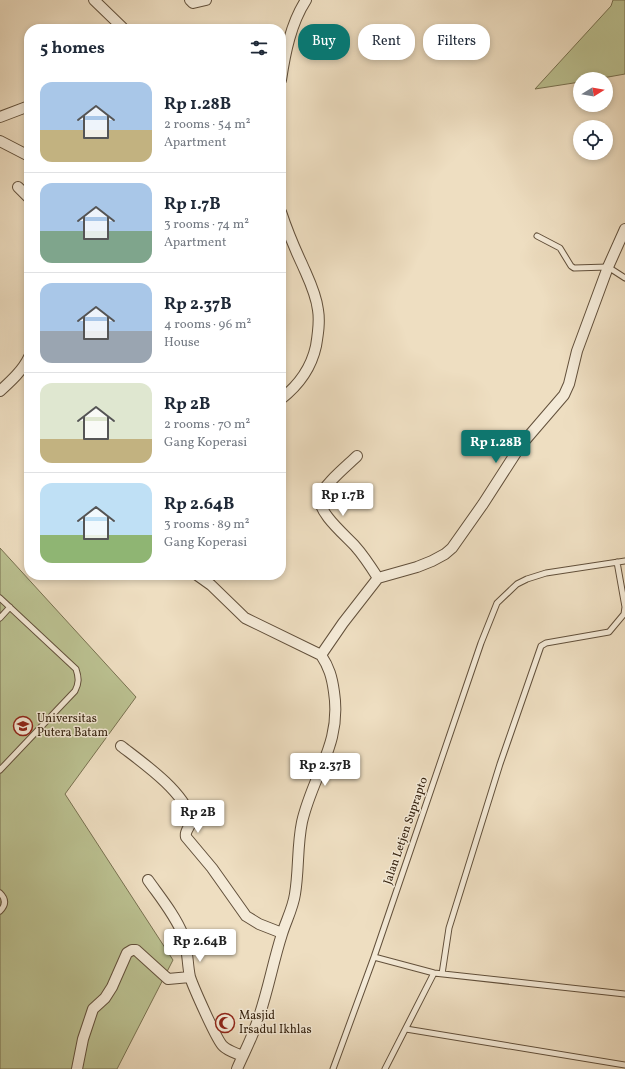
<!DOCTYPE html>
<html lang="en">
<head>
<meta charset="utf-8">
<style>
	:root { --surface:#fff; --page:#f6f6f7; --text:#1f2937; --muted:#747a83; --line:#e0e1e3; --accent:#0f766e }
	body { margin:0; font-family:Vollkorn,serif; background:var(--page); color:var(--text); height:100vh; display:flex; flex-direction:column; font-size:15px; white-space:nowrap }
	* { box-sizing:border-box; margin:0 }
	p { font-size:13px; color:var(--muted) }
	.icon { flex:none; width:22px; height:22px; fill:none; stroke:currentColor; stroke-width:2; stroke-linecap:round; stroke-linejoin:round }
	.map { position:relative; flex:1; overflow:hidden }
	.details { position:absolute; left:24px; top:24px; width:262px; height:556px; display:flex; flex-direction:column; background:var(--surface); border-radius:16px; box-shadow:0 2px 6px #0003 }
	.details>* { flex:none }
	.banner { position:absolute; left:298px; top:24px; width:267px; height:36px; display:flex; gap:8px }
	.needle { width:26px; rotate:79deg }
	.fabs { position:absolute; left:573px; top:72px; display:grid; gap:8px }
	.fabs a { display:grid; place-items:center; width:40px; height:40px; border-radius:50%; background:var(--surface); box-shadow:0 2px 6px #0003; font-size:20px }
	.price { position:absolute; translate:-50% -34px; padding:0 9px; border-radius:4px; background:#fff; color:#222; font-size:13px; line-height:26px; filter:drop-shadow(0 1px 2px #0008) }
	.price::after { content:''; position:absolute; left:50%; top:24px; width:12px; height:9px; margin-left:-6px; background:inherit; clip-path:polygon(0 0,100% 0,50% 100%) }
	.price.on { background:var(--accent); color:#fff }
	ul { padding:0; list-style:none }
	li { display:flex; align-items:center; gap:12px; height:100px; padding:0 16px }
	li+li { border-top:1px solid var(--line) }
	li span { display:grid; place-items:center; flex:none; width:112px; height:80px; border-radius:12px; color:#555 }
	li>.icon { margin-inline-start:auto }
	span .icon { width:48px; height:48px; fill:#fffc; stroke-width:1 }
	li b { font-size:17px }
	h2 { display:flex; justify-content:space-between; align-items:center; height:48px; padding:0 16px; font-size:17px }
	.chip { padding:0 14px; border-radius:16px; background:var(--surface); box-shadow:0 2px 6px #0003; font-size:14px; line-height:36px }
	.chip.on { background:var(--accent); color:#fff }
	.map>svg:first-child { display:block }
	.green { fill:#bbc191; stroke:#787150 }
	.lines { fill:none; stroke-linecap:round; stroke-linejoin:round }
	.lane-casing { stroke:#62503b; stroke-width:7 }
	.street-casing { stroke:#62503b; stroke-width:12 }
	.lane { stroke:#f4ead7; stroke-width:5 }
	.street { stroke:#f4ead7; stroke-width:10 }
	.labels { text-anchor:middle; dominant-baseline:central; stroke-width:3; stroke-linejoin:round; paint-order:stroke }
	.poi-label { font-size:12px; fill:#34210e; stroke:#f4ead7; text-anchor:start }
	.street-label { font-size:12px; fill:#34210e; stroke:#f4ead7 }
</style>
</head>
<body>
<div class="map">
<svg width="625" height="1069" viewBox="0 0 625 1069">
	<rect width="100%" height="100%" fill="#eedec1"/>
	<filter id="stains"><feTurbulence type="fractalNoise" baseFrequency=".005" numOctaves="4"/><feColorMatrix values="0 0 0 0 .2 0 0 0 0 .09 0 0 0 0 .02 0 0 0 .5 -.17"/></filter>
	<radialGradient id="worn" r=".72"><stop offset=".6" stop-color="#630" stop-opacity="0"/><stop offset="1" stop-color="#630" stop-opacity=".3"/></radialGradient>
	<path class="green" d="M613,0H625V74L597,79H580V82L535,89L611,6Z
		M0,548L136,697L65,794L173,960L117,1069H0Z"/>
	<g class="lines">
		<defs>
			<path id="lane" d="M537,236L560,248L571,266L574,268L608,267L625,278
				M0,598L76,669C79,678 79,683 75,691L0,770
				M0,618L10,607
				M0,893C6,899 6,905 0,911
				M374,957L434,973L625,994
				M442,974L449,928L500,764L541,646L546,643L609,632L624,614L625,607L617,562
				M406,1029L625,1065
				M333,1069L374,957L481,643L497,603L517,584L527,579L546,573L625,561
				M385,1069L434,973"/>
			<path id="street" d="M94,0L124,29
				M190,0L193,3L206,0
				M281,80C285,53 291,23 306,0
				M0,117L29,106
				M0,141L29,156
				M18,187L29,198
				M281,212C287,230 294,247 302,264C308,278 316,293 318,310C320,322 318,334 316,346C311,369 299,385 281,399
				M0,391C11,381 23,370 29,357
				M357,456C349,464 322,486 320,497C317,512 345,535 355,546C364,556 371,567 378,578
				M197,575L211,585L245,618L321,655C329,667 332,677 334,692C342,744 313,774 302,822C297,846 299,870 295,894C293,908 286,921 282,934C272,965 267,997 255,1028C250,1042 243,1055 237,1069
				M321,655L343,623L378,578L417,567L432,561L445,554L452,548L483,504L521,445L564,395L569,384L577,351L608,267L625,229
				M121,746C143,763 182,790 191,818C193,826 184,829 186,837L212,868L246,916L259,924L282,933
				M148,880C160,897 175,915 183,935C188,948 187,963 190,977C193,986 217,1041 223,1046C228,1051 236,1053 242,1056
				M77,1069L83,1039L93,1009L105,998L112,987L127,953L132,950H136L168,979L190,977"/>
		</defs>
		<use href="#lane" class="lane-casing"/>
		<use href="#street" class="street-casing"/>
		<use href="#lane" class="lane"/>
		<use href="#street" class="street"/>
	</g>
	<defs>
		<symbol id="university-ring" viewBox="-11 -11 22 22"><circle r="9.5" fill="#f4ead7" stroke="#8f2418" stroke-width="1.5"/><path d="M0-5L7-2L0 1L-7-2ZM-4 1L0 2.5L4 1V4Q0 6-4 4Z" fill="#8f2418"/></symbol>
		<symbol id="mosque-ring" viewBox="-11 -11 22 22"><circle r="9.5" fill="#f4ead7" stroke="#8f2418" stroke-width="1.5"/><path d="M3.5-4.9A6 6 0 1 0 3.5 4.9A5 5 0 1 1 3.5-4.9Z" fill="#8f2418"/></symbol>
	</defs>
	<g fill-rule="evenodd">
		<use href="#university-ring" x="12" y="715" width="22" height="22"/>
		<use href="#mosque-ring" x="214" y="1012" width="22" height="22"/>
	</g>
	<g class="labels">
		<g class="poi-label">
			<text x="37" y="719">Universitas<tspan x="37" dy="14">Putera Batam</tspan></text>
			<text x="239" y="1016">Masjid<tspan x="239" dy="14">Irsadul Ikhlas</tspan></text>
		</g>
		<g class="street-label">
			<text transform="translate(406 831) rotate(-71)">Jalan Letjen Suprapto</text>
		</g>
	</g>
	<rect width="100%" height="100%" filter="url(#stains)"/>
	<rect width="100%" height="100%" fill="url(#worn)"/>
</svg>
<div class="fabs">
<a><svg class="needle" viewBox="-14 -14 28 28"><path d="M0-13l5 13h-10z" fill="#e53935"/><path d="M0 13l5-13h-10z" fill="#747a83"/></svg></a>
<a><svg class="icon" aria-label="locate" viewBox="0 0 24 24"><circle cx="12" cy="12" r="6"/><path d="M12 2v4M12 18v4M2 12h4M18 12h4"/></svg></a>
</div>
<b class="price on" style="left:496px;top:464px">Rp 1.28B</b>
<b class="price" style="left:343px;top:517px">Rp 1.7B</b>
<b class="price" style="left:325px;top:787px">Rp 2.37B</b>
<b class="price" style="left:198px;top:834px">Rp 2B</b>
<b class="price" style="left:200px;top:963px">Rp 2.64B</b>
<div class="banner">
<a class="chip on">Buy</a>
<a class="chip">Rent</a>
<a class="chip">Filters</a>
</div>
<section class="details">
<h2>5 homes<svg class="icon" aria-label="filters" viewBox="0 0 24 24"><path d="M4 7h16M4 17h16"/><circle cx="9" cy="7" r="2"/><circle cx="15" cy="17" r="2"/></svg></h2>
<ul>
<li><span style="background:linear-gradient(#a9c7e8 60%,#c2b280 0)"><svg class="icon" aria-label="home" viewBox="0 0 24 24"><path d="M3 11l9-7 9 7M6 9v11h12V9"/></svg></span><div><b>Rp 1.28B</b><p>2 rooms · 54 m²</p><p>Apartment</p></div></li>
<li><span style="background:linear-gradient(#a9c7e8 60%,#7fa58c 0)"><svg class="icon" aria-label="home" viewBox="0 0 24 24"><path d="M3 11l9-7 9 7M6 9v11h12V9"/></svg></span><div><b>Rp 1.7B</b><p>3 rooms · 74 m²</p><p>Apartment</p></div></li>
<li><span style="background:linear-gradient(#a9c7e8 60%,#9aa5b1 0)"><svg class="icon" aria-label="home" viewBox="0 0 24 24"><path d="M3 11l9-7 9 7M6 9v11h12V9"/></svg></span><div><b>Rp 2.37B</b><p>4 rooms · 96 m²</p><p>House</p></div></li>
<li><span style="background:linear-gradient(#dfe7d0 70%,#c2b280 0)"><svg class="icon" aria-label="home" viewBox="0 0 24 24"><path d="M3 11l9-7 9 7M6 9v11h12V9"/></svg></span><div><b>Rp 2B</b><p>2 rooms · 70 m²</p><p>Gang Koperasi</p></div></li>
<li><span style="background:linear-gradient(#bfe0f5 65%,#8fb573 0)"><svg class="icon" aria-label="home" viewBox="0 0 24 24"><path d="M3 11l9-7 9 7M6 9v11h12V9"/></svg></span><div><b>Rp 2.64B</b><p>3 rooms · 89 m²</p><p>Gang Koperasi</p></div></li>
</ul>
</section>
</div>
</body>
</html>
